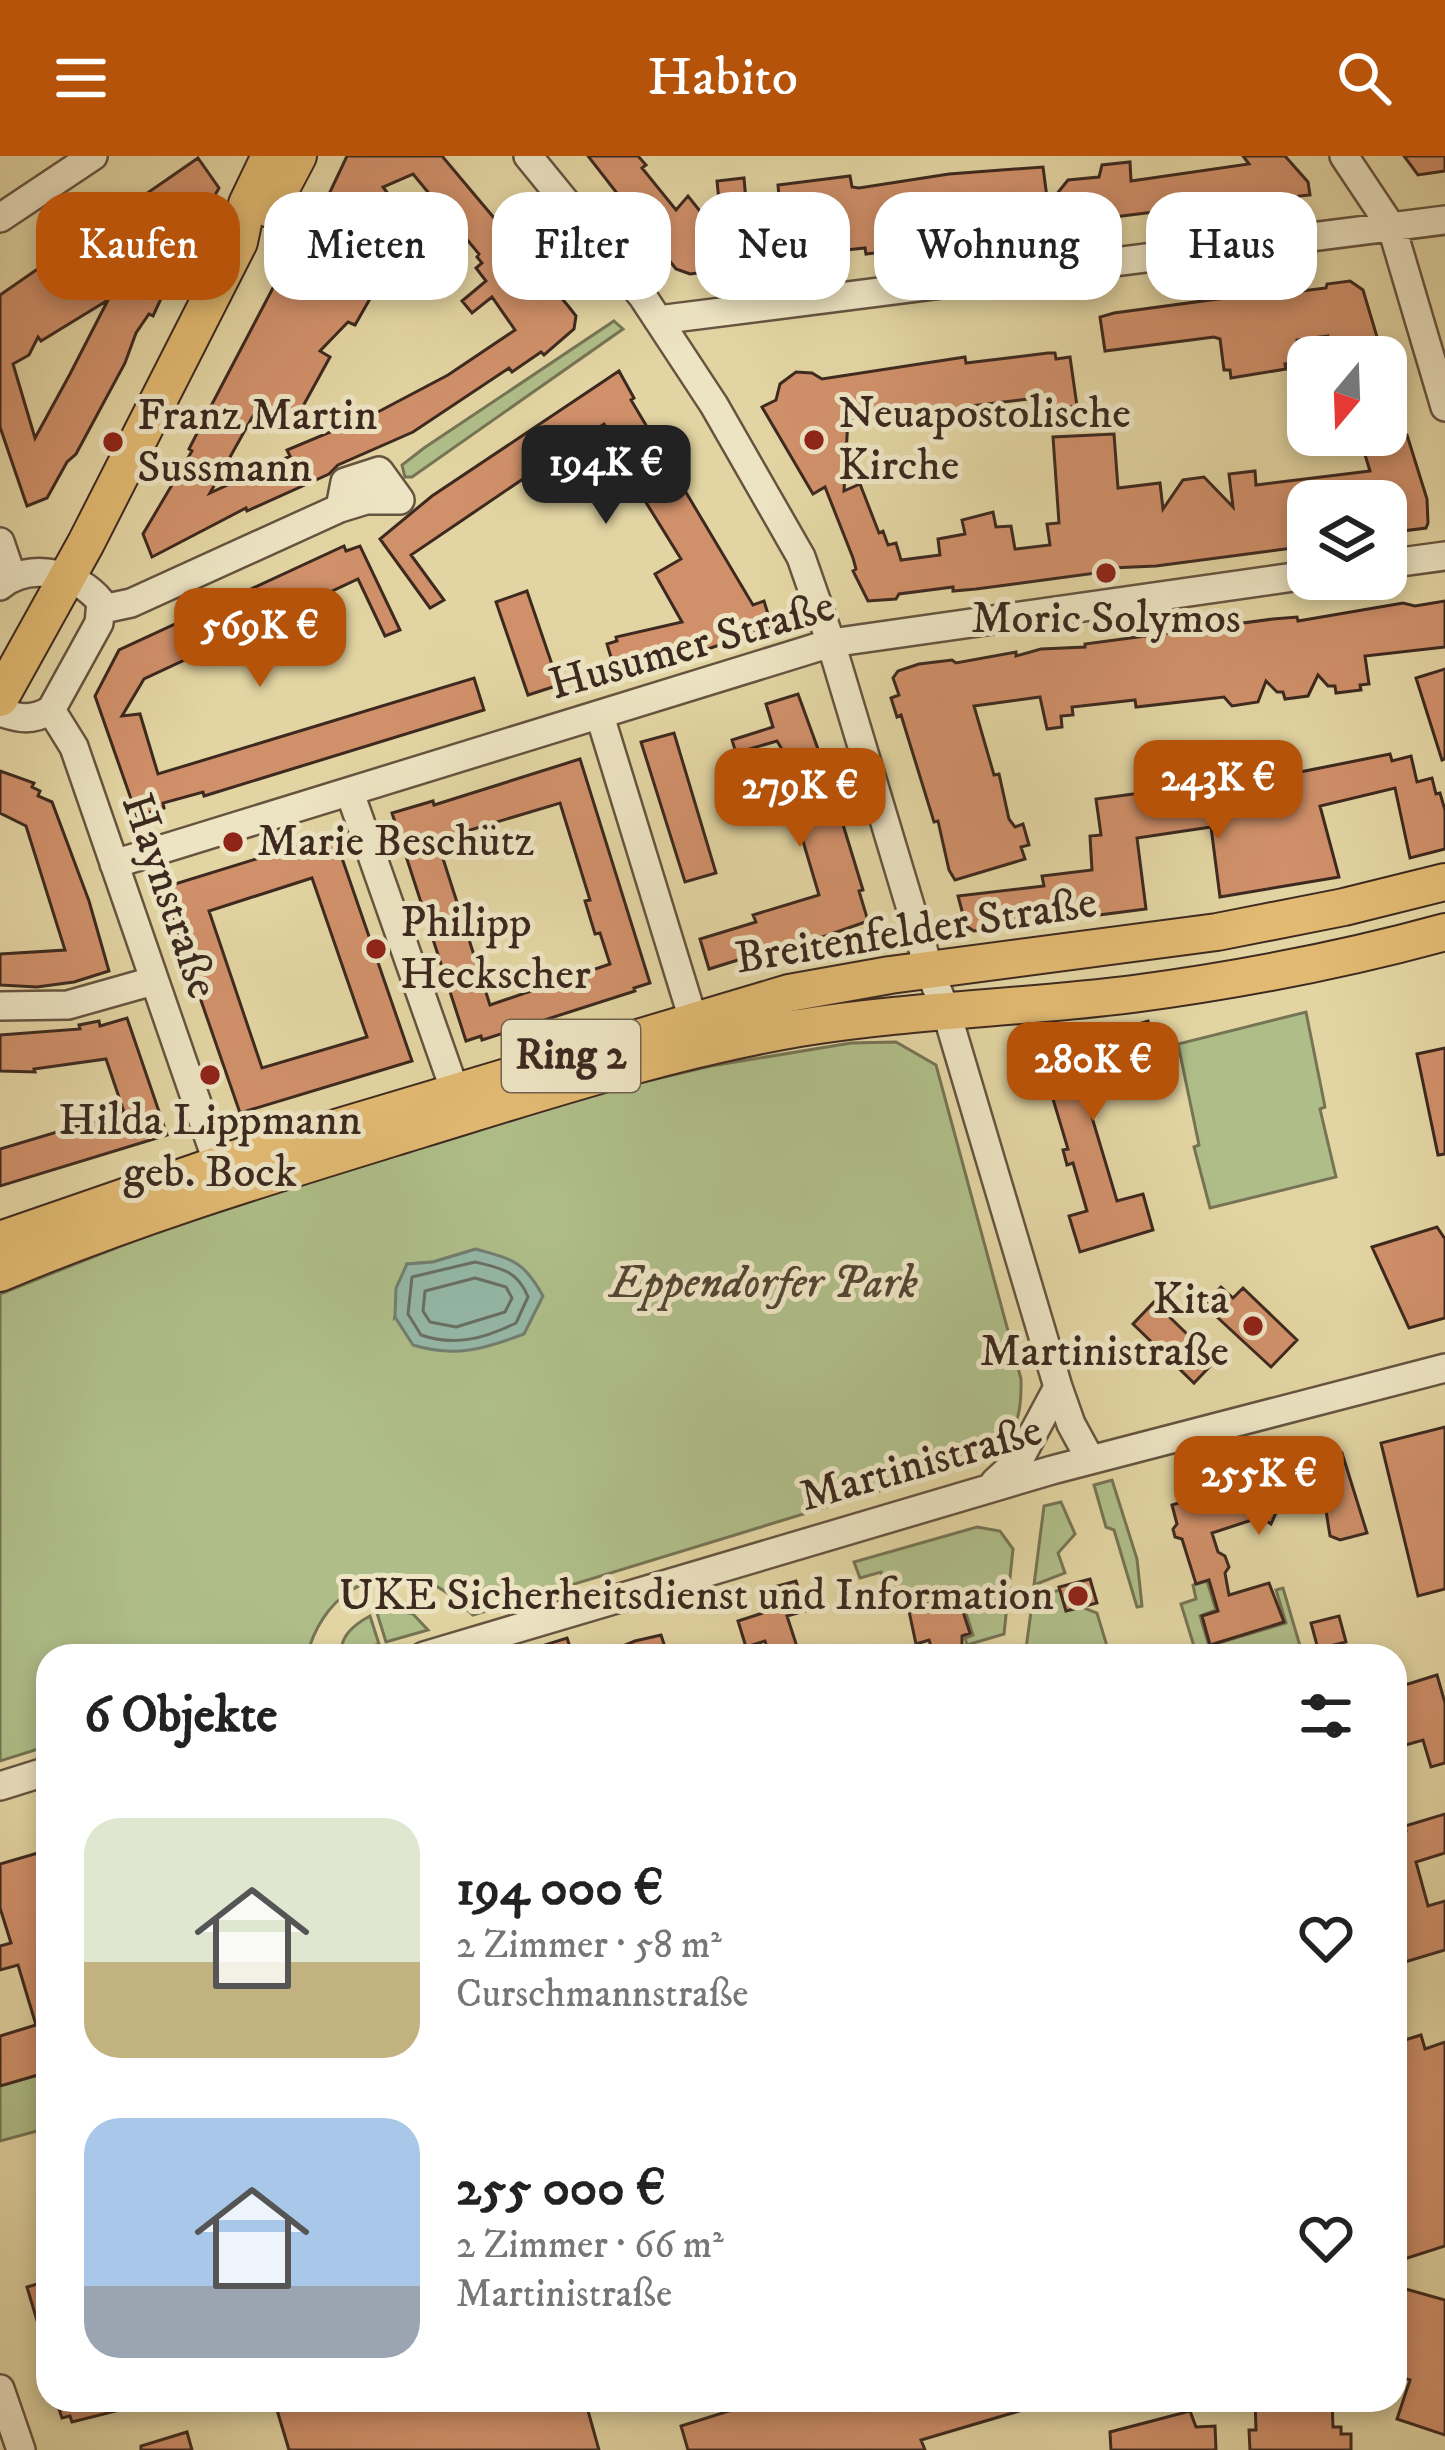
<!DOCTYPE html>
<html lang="de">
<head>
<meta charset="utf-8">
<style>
	:root { --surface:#fff; --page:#f2f2f2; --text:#222; --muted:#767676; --accent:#b45309 }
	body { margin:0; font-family:"IM FELL DW Pica",serif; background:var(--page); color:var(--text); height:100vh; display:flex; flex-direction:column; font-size:45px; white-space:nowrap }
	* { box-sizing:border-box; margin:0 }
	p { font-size:39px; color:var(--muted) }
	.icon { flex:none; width:66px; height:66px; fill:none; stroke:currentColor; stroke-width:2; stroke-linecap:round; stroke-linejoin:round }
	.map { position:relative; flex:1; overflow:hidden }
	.drawer { position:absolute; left:36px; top:1488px; width:1371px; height:768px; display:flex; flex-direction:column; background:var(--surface); border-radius:36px; box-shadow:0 6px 18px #0003 }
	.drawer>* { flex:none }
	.hud { position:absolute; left:36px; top:36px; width:1374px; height:108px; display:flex; gap:24px }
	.needle { width:78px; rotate:199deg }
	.buttons { position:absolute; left:1287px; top:180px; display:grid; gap:24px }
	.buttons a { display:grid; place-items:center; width:120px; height:120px; border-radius:24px; background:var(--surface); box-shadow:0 6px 18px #0003; font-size:60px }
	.price { position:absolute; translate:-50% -102px; padding:0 27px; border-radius:24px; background:var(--accent); color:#fff; font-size:39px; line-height:78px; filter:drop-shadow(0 3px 6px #0008) }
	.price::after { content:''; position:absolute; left:50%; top:72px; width:36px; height:27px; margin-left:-18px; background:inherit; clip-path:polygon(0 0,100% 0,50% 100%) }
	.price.active { background:#222; color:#fff }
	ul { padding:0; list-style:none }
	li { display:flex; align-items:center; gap:36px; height:300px; padding:0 48px }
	li span { display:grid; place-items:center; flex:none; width:336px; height:240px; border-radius:36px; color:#555 }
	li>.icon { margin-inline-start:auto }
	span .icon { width:144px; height:144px; fill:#fffc; stroke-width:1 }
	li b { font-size:51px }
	h2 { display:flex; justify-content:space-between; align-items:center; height:144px; padding:0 48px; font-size:51px }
	.pill { padding:0 42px; border-radius:36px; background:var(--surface); box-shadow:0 6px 18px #0003; font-size:42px; line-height:108px }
	.pill.active { background:var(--accent); color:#fff }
	header { display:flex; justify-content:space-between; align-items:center; height:156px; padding:0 48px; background:var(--accent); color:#fff; font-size:54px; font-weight:600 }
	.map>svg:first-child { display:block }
	.green { fill:#afbe89; stroke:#767454; stroke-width:3; fill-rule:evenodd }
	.water { fill:#95b8a8; stroke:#727f71; stroke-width:3 }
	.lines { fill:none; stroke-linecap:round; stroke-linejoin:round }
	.shore { stroke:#697064; stroke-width:3 }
	.building { fill:#d0906a; stroke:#3d291f; stroke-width:3; fill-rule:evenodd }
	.minor-casing { stroke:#665440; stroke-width:32 }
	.major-casing { stroke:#3d291f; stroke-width:40 }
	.minor { stroke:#ede4c3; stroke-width:27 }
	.major { stroke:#e2ba72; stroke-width:36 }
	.poi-dot { fill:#8f2418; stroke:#ede4c3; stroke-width:4.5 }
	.labels { text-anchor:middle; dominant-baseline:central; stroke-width:10; stroke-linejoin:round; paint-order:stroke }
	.shield { fill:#ede4c3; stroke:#726150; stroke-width:3 }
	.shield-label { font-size:42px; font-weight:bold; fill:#3d291f }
	.poi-label { font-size:45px; fill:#3d291f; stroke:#ede4c3; text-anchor:start }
	.street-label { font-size:45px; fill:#3d291f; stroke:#ede4c3 }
	.park-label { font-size:45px; font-style:italic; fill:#544734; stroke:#ede4c3 }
</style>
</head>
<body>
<header><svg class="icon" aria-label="menu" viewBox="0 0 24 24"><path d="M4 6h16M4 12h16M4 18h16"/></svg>Habito<svg class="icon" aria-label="search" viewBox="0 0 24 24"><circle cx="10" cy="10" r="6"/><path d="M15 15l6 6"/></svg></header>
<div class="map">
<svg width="1445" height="2294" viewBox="0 0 1445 2294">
	<rect width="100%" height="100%" fill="#e3d5a3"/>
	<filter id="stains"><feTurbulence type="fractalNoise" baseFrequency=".00167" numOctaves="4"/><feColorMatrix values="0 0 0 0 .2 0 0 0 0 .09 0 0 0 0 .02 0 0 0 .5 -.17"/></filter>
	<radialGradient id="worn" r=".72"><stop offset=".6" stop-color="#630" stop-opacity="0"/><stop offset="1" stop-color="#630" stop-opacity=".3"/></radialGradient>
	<path class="green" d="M614,165L623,173L412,321H405L402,309L424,292Z
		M1306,856L1325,951L1320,953L1336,1021L1210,1052L1194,991L1199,989L1178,888Z
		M896,886L936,909L1021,1223C1022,1258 1017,1278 990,1301L473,1459C459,1447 446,1433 427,1426C369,1406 320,1445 307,1500H48V1590L0,1605V1138L191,1062L600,936L711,910L851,887ZM476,1093L395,1161L407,1108L433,1106Z
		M1112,1324L1137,1403L1142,1450L1137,1451L1114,1374L1106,1371L1094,1329Z
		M1061,1346L1075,1378L1058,1397L1065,1417L1034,1429L1044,1350Z
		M977,1371L1000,1375L1013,1393L1004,1478L967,1489L965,1482L973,1479L964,1451L956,1453L952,1444L939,1448L936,1440L893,1452L881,1416L860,1422L854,1406Z
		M1207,1425L1216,1454L1200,1460L1209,1490L1286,1467L1276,1434L1283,1432L1303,1500H1197L1181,1448L1196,1443L1193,1429Z
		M1060,1434L1066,1455L1082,1451L1097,1457L1110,1500H1025L1033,1441Z
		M395,1454L413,1458L428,1474L386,1486L377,1457Z
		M370,1460L379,1488L342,1500C338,1481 355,1468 370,1460Z
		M48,1916V1972L0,1985V1930Z"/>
	<path class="water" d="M476,1093C513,1104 523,1104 543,1140L524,1178C484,1193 455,1202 413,1189L395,1161L396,1132L407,1108L433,1106Z"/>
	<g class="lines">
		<path class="shore" d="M475,1106C501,1112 518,1115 528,1141L516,1167C485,1182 455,1191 421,1179L408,1158L412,1121Z
			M475,1122L506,1131L512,1142L505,1156L456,1171L430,1166L423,1155L425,1135Z"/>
	</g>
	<path class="building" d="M347,0H442L569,151L576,160L574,173L544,199L541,196L512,216L509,212L413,276L338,309L329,318L247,355L246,352L152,401L143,378L192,295L189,293L211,250L316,50L322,53ZM413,18L479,98L477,101L482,107L476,112L486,125L462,145L472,157L492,141L515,174L448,219L376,257L287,294L290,300L210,337L254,258L259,255L291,272L330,201L320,195L348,166L355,169L375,134L330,112L336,106L328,96L351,57L366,83L401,55L383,31Z
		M588,0H638L646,9L642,12L676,54L688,40L723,84L717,25L744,22L746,45L779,40L778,29L850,20L852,31L859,32L949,18L1043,11L1048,49L1068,24L1099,21L1102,9L1130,6L1131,25L1249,8L1243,0H1285L1308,26L1310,39L1299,40V47L1253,53V47L1146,57L1010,74L1011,79L997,81L985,82L984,78L956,81V86L930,89L929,84L890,89L891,95L866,98L865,92L836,95V101L823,103L811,104L810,99L781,102L782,111L754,102L755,110L690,118L676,113Z
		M1404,0H1445V15L1418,19Z
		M198,2L219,32L184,93L153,160L149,158L136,177L125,207L76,298L67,306L47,342L27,350L0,271V139ZM108,144L70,218L35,282L13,208L29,199L38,181L41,185Z
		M1350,125L1363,134L1383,201H1344L1342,194L1332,198L1328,180L1297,184V206L1285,208L1286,213L1231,222L1230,214H1224L1220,183L1214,181L1105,195L1100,161L1114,157L1284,134L1285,137L1326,132L1327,128Z
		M1048,197H1055L1056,203L1070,201L1077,250L1046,254L1045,241L970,250L971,257L927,263L926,257L848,263L844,335L860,328L879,377L883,375L888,389L896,387L901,404L940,399L938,383L965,378L962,364L993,356L996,371L1011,370L1015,393L1050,389L1047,368L1059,367L1053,281L1114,278L1118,332L1160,327L1163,353L1183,324L1204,321L1233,351L1229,318L1255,315L1256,329L1370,315L1359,279H1386V222H1390L1404,279H1407L1427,343L1428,367L1426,372L1386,377V345H1308V390L1156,410L1111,412V415L976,433L953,435V431L899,438L896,443L868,445L853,415L856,413L853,402L825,331L813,338L762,251L776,244L780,228L796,216L812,217L822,223L965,201L966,207Z
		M619,215L634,242L631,244L753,449L764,445L772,471L696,497L616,518L607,488L617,485L616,481L682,466L655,418L681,403L621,306L627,303L604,268L411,399L444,444L430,452L380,383L432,340Z
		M344,390L346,395L360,390L400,474L385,480L358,423L144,523L122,560L140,558L158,618L474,522L484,554L204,640L203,636L163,647L164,652L137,660L95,540L119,494Z
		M527,435L559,529L528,539L496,446Z
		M1445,445V491L1365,500L1369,528L1360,529L1361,534L1336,537L1335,530H1328L1318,519L1308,540L1285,543L1283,536H1277L1266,525L1258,546L1232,550L1224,541L1136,551L1135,544L1072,551L1073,559L1061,560L1062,571L1047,573L1040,541L974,550L994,619L999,618L1009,663L1015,671L1023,668L1029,689L1021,691L1025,703L955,724L949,714L938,665L934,666L901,559L897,561L891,542L899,539L893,522L898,515L919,508L952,504L956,507L1016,496V500L1041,493L1085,491V488L1273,463L1297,461L1298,465L1403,447L1415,450Z
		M1445,513V603L1442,604L1416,522Z
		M798,538L830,626L863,734L859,735L868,765L800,789L799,785L709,813L700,783L756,766L753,759L819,739L789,638L795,636L783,595L777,585L736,597L732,584L773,571L766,548Z
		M674,577L716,717L685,726L641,586Z
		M1390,598L1392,605L1411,600L1417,626L1432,622L1436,638L1440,637L1445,654V693L1410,702L1395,632L1320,650L1339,721L1220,741L1211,671L1137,682L1146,753L974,775L966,770L958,740L1044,730L1042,720L1092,714L1090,680L1101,679L1096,643L1245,623L1251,659L1280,655L1277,642L1300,638L1295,617Z
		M580,603L650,827L634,832L635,835L482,884L481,880L466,885L392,657L433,645L434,649ZM560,647L590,744L585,745L595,778L600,777L610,808L490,849L437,684Z
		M0,615L34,627L32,631L40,635L38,640L52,646L89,745L109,815L74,826L37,831L0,829V798L65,794L26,670L0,657Z
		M334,679L412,905L240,957L162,732ZM312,722L367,881L262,912L209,755Z
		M127,862L167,979L0,1030V993L124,956L106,903L34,913L35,916L0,915V879L80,873L79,869L99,865L100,870Z
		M1148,865L1161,905L1082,928L1117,1045L1143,1038L1153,1074L1080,1096L1069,1060L1087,1055L1073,1007L1067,1009L1063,994L1068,993L1050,933L1029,939L1020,910L1047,902L1041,884L1067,876L1071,888Z
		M1445,892V998L1438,999L1417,898Z
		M1437,1071L1445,1083V1162L1409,1172L1372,1091Z
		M1221,1131L1233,1142L1243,1132L1297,1184L1271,1211L1204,1149Z
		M1154,1146L1215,1205L1194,1227L1133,1168Z
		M1445,1271V1433L1418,1440L1381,1287Z
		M1342,1297L1367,1377L1340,1384L1330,1380L1324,1342L1276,1357L1271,1368L1261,1361L1212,1377L1218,1396L1225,1400L1229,1411L1225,1417L1229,1439L1269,1427L1284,1466L1210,1489L1202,1460L1218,1455L1209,1424L1196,1428L1182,1383L1175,1381L1173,1373L1177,1368L1172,1349L1201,1340L1202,1345L1315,1311L1314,1306Z
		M1090,1423L1097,1447L1066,1455L1059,1431Z
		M796,1425L805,1455L787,1460L800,1500H770L765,1485L746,1491L738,1465L775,1453L770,1432Z
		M935,1445L937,1451L952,1446L954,1455L962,1453L970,1477L962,1480V1491L934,1499L929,1484L916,1488L909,1455Z
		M1339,1460L1346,1486L1318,1493L1311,1467Z
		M661,1479L667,1497L606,1500V1497L635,1485Z
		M567,1482L573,1500H522V1496Z
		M1437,1519L1445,1547V1607L1431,1611L1423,1584L1395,1592V1532Z
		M1445,1658V1697L1416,1706L1428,1750L1445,1745V1794L1395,1809V1678L1406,1675L1405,1670Z
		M48,1694V1916L0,1930V1880L36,1869L18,1809L0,1814V1790L11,1787L0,1752V1708Z
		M1421,1879L1425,1893L1445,1886V2090L1395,2106V1980L1399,1979L1395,1965V1887Z
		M48,2125V2187L44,2188L27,2131Z
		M1395,2130L1445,2144V2279L1397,2263L1410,2224L1395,2219Z
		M56,2244H143L144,2248L72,2266L70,2260L62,2262Z
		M274,2244H585L599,2294H289Z
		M764,2244H1042L1043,2248L921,2284L925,2294H688L681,2270Z
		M1255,2244H1332L1333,2271H1341V2278H1351V2294H1250L1249,2274H1256Z
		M1190,2255L1196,2271L1215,2270L1216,2294H1111L1110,2276Z
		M187,2276L192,2294H141V2290Z"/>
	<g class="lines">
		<defs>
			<path id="minor" d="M528,0L643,141L714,249L801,401L831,487L929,813L947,858L1058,1231L1071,1268L1090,1303
				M1344,0L1392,72L1445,251
				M0,62L93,0
				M658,164L1445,64
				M0,386L12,421
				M1386,408L1445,400
				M0,430C30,405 78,417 101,446L99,467L51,554
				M103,453L131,447L340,352L366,344H400L379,315L345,326L340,352
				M51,554L74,591L218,1008
				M0,556C20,563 32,565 51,554
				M600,560L693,863
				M350,637L455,935
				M114,708L831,487L1308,419
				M0,850L68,849L153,825
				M995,1326L1019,1304L1058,1231
				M424,1500L1052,1314L1445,1212
				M0,1630L48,1615
				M0,2233L21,2294"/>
			<path id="major" d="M270,53L298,0
				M0,542L86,387L239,86L247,48L270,0
				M0,1084L252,997L789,837L890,819L1217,776L1344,751L1445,726
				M0,1117C137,1059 279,1017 421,973C545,935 671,894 799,872C909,854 1022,852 1133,838C1238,824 1343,804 1445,776"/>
		</defs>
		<use href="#minor" class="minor-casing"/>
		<use href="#major" class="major-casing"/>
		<use href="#minor" class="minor"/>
		<use href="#major" class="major"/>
	</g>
	<g class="poi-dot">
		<circle cx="814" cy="284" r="12"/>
		<circle cx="113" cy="286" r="12"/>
		<circle cx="1106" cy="417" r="12"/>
		<circle cx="233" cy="686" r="12"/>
		<circle cx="376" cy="793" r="12"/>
		<circle cx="210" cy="919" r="12"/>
		<circle cx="1253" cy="1170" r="12"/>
		<circle cx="1078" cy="1440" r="12"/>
	</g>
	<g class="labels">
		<rect class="shield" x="502" y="864" width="138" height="72" rx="9"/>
		<g class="shield-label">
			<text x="571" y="900">Ring 2</text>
		</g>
		<g class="poi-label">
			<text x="838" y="258">Neuapostolische<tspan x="838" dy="52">Kirche</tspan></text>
			<text x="137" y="260">Franz Martin<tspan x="137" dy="52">Sussmann</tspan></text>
			<text x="1106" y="463" text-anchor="middle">Moric Solymos</text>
			<text x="257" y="686">Marie Beschütz</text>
			<text x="400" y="767">Philipp<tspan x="400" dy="52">Heckscher</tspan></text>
			<text x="210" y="965" text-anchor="middle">Hilda Lippmann<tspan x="210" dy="52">geb. Bock</tspan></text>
			<text x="1229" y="1144" text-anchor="end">Kita<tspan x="1229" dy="52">Martinistraße</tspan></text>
			<text x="1054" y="1440" text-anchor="end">UKE Sicherheitsdienst und Information</text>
		</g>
		<g class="street-label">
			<text transform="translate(692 490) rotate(-16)">Husumer Straße</text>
			<text transform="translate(169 740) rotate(71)">Haynstraße</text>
			<text transform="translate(916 775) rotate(-9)">Breitenfelder Straße</text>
			<text transform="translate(921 1308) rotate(-16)">Martinistraße</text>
		</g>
		<g class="park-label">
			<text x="764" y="1128">Eppendorfer Park</text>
		</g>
	</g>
	<rect width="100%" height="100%" filter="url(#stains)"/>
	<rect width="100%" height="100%" fill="url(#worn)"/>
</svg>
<div class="buttons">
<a><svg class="needle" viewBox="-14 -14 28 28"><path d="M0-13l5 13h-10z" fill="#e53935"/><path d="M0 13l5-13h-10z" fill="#767676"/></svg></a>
<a><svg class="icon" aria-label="layers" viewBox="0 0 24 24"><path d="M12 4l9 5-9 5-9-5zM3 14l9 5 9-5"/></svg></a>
</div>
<b class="price active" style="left:606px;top:371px">194K €</b>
<b class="price" style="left:260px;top:534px">569K €</b>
<b class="price" style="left:1218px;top:686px">243K €</b>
<b class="price" style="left:800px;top:694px">279K €</b>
<b class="price" style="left:1093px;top:968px">280K €</b>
<b class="price" style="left:1259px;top:1382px">255K €</b>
<div class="hud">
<a class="pill active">Kaufen</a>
<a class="pill">Mieten</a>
<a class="pill">Filter</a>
<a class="pill">Neu</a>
<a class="pill">Wohnung</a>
<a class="pill">Haus</a>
</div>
<section class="drawer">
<h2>6 Objekte<svg class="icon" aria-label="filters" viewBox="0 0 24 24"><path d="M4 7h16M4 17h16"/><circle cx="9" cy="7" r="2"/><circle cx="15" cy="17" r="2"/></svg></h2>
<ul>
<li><span style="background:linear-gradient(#dfe7d0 60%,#c2b280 0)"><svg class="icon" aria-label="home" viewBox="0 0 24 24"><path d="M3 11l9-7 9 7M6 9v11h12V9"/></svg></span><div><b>194 000 €</b><p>2 Zimmer · 58 m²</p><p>Curschmannstraße</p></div><svg class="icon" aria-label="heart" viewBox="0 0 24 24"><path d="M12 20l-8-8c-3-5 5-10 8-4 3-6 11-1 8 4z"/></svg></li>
<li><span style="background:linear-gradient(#a9c7e8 70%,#9aa5b1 0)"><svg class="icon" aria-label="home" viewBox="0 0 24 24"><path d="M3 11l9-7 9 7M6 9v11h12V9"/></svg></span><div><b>255 000 €</b><p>2 Zimmer · 66 m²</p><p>Martinistraße</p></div><svg class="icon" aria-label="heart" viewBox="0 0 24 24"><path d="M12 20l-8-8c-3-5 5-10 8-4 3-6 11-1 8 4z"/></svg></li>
</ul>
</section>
</div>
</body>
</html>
